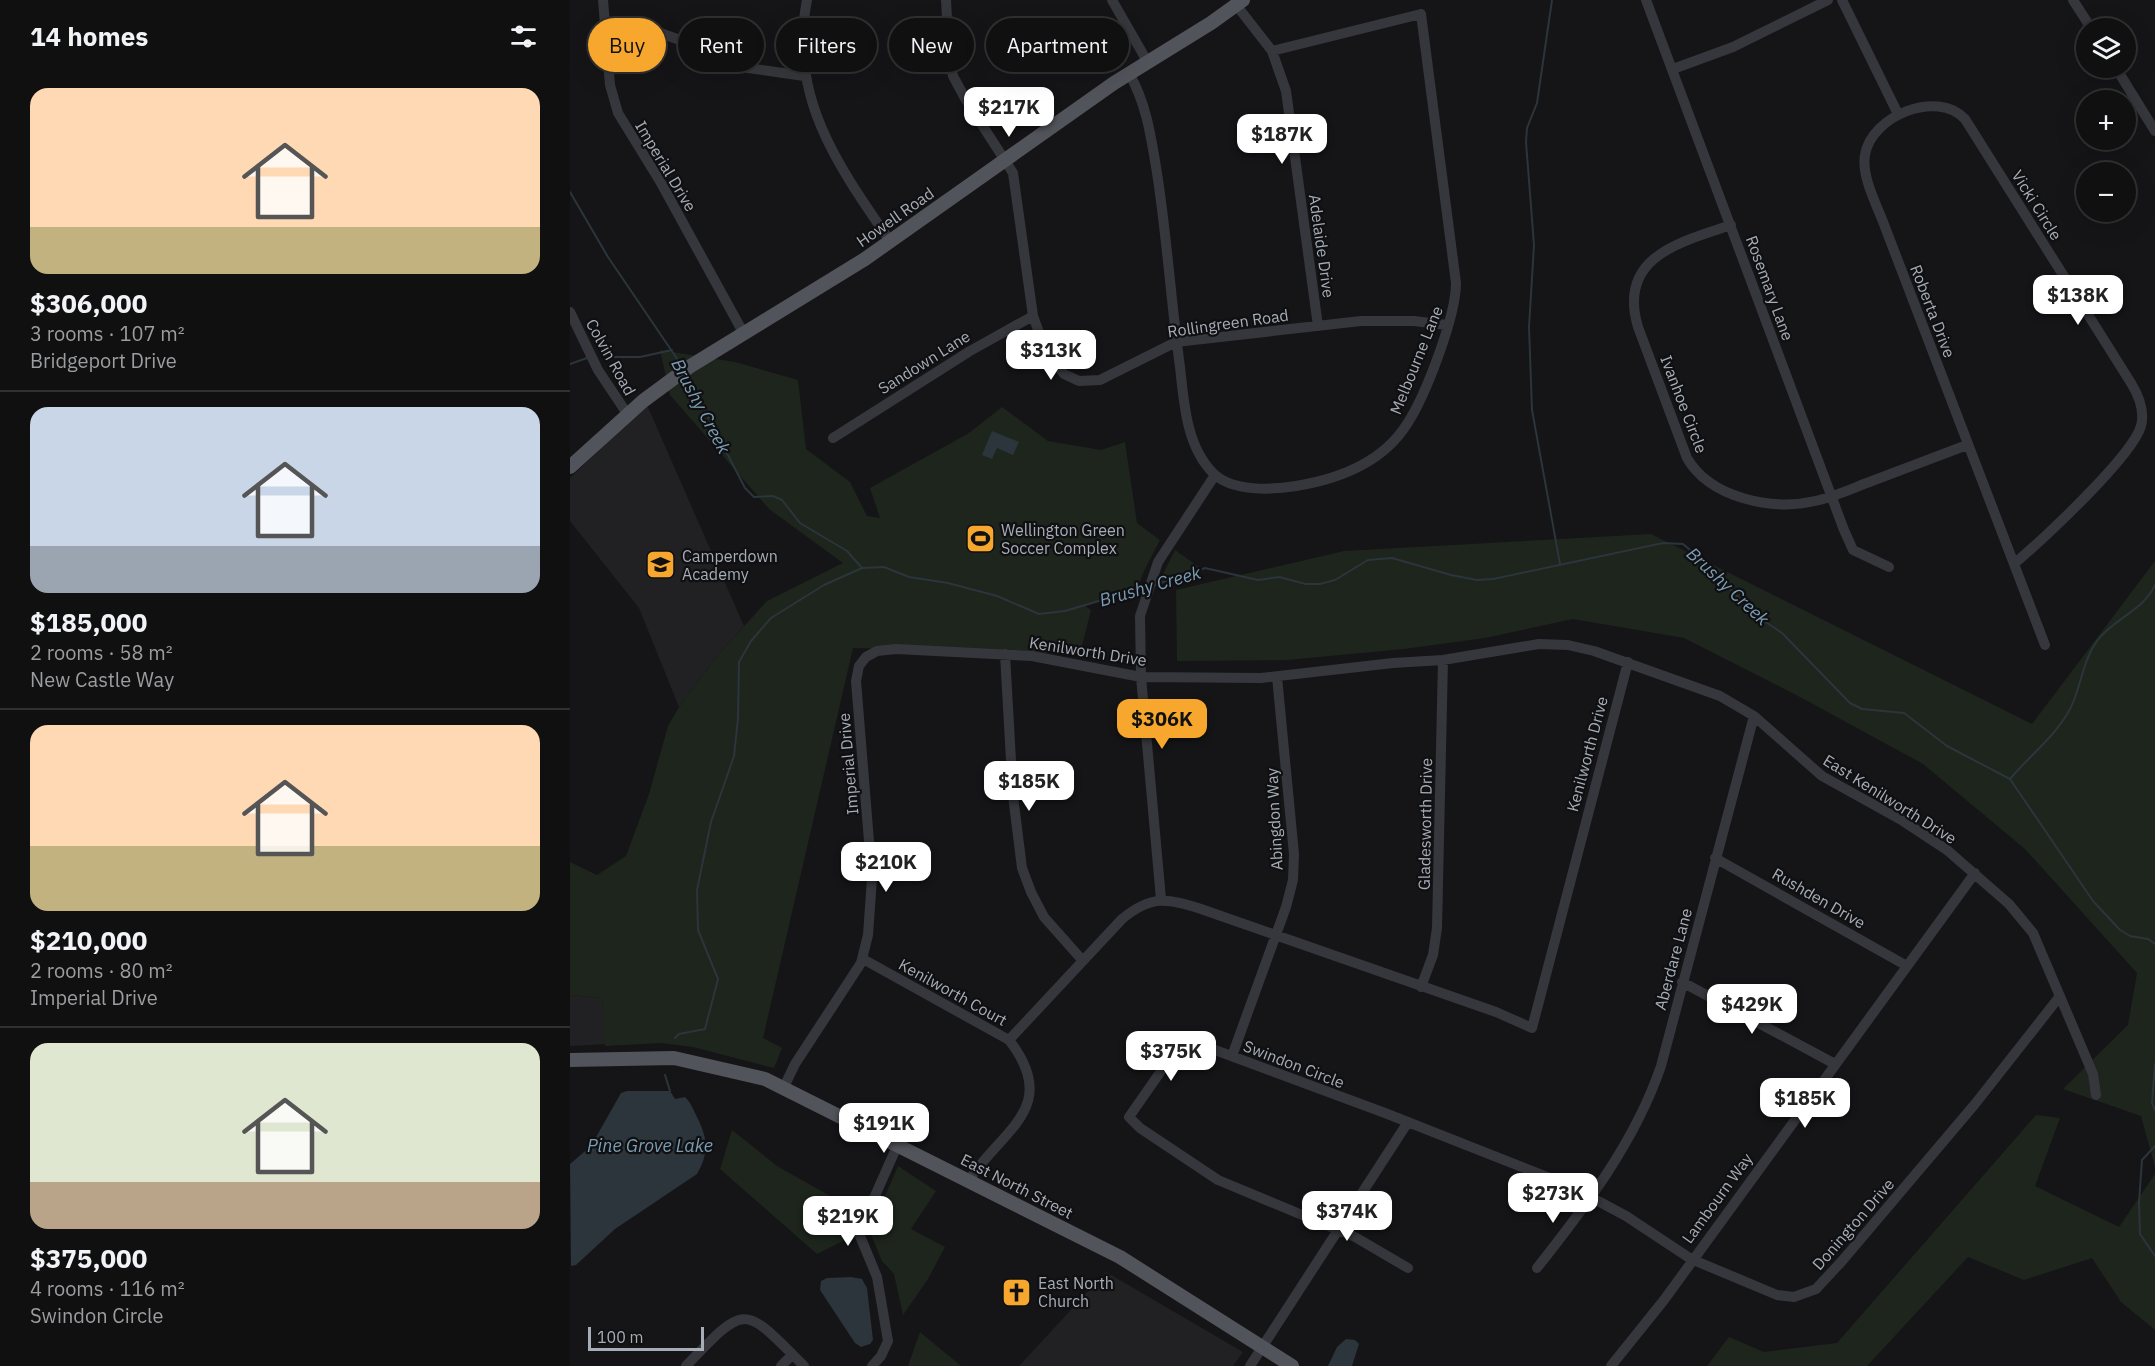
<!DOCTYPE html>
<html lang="en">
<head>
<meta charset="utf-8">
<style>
	:root { --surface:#101011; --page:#19191a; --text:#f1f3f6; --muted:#9c9d9f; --line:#303031; --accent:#f7a72d }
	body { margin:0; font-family:"IBM Plex Sans",sans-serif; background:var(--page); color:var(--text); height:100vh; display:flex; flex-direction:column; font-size:22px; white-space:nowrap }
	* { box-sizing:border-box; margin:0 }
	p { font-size:20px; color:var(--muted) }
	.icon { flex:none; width:33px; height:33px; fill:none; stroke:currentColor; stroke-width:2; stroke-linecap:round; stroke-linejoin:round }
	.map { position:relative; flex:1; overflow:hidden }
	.details { display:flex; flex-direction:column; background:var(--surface); width:570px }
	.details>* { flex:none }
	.banner { position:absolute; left:18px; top:18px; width:570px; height:54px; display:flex; gap:12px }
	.tools { position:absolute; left:1506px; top:18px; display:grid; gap:12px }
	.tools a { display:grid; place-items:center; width:60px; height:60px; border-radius:50%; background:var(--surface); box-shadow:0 6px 24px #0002,0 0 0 2px var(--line); font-size:30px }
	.scale { position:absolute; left:18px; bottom:15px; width:116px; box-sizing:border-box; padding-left:6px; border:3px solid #a6adb7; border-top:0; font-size:16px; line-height:21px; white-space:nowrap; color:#a6adb7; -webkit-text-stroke:4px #101012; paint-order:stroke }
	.price { position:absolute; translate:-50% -51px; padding:0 14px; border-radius:12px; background:#fff; color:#222; font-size:20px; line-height:39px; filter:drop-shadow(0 2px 3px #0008) }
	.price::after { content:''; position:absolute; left:50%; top:36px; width:18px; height:14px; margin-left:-9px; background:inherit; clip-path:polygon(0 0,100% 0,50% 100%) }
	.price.current { background:var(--accent); color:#111 }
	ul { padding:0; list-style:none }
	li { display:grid; align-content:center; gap:12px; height:318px; padding:0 30px }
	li+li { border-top:2px solid var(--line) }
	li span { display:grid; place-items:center; height:186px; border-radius:18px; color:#555 }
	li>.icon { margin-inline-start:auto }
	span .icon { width:108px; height:108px; fill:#fffc; stroke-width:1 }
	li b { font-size:26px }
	h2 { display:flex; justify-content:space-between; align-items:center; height:72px; padding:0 30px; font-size:26px }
	.chip { padding:0 21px; border-radius:27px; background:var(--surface); box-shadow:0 6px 24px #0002,0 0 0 2px var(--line); font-size:21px; line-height:54px }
	.chip.current { background:var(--accent); color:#111 }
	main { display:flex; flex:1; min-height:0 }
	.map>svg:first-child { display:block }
	.built { fill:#212124 }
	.green { fill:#1d251d }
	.water { fill:#2b353b }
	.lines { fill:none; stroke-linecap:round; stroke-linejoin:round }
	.stream { stroke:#2b353b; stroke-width:2 }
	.minor { stroke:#36373c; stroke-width:10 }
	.major { stroke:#52545b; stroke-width:14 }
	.labels { text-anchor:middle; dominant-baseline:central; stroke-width:4.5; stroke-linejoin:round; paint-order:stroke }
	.street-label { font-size:16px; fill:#a6adb7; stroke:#101012 }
	.poi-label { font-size:16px; fill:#a6adb7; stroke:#101012; text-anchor:start }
	.water-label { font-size:18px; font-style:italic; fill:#7c9db4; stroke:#101012 }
</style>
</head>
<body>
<main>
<section class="details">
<h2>14 homes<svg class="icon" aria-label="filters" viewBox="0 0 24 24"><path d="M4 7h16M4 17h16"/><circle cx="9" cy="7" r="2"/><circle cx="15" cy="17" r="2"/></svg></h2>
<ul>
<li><span style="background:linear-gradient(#ffd9b3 75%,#c2b280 0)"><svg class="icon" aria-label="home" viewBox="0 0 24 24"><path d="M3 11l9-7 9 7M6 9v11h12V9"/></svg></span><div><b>$306,000</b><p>3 rooms · 107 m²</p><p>Bridgeport Drive</p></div></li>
<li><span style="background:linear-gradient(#c9d6e8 75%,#9aa5b1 0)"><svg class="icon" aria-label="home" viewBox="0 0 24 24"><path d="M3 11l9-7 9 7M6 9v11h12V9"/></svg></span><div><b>$185,000</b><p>2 rooms · 58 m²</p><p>New Castle Way</p></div></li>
<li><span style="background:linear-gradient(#ffd9b3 65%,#c2b280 0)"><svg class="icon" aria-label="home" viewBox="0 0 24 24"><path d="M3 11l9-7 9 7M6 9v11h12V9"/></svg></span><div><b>$210,000</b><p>2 rooms · 80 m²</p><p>Imperial Drive</p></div></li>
<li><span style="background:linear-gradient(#dfe7d0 75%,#b9a48a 0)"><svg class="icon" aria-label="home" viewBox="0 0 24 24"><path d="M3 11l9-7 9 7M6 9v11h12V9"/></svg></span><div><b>$375,000</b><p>4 rooms · 116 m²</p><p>Swindon Circle</p></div></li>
</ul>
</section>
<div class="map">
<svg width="1585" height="1366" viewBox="0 0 1585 1366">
	<rect width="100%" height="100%" fill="#151517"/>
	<path class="built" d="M77,405L174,626L147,656L109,707L69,608L0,521V478Z
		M0,995L32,998L36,1044L0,1046Z
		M536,1272L673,1352L663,1366H449Z"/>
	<path class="green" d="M90,350L165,362L228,380L236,449L280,482L297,516L310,518L300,488L399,433L432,407L478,441L531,450L555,442L567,523L590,540L574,571L567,589L514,605L521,610L510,654L283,648L193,1038L212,1048L204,1068L123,1047L91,1043L35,1046L32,998L0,995V862L27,875L56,856L79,794L98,726L109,707L147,656L197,601L273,563L199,509L100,395Z
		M1081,534L1462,724L1585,561V1167L1571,1116L1493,1089L1558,1025L1567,973L1455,849L1353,764L1230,697L1114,638L1003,619L915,638L834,649L717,660L607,661L606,590L774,551Z
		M605,550L632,569L588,584Z
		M1466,1115L1490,1118L1465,1186L1549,1227L1585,1174V1330L1551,1302L1522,1258L1454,1280L1398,1257L1297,1366H1137L1159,1337L1194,1352L1267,1343Z
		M162,1130L207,1166L292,1214L300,1231L328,1166L366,1191L341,1229L375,1247L358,1279L333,1315L324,1274L312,1261L300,1232L283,1236L247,1254L150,1169Z
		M350,1332L391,1366H338Z"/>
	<path class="water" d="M422,431L449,442L443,455L427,448L422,459L412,455Z
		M57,1091H100L105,1099L115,1097C121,1103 123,1109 127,1117C138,1139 139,1153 127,1174L45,1229L6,1265L1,1266L0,1164L21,1146L51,1093Z
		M281,1277L292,1279L297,1288L303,1340L300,1344L291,1347L285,1343L250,1290L251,1281L257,1278Z
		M776,1339L785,1340L789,1344L782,1366H758L767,1347Z"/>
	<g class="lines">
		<path class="stream" d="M982,0L967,103L957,128L956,142L964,245L959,327L962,410L990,564
			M0,192L38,257L112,366
			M34,357H70L102,350
			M0,364L17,358
			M116,374L175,488L184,497L203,496L212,500L230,523L277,551L292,568
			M585,585L635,568L688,580L709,577L736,584H750L765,580L798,560L822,558L881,575L907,580L923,579L1093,543L1113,544L1126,555L1187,616L1212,633L1280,703L1292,709L1334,713L1377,746L1440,779L1523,901L1550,930L1560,936L1578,939L1585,944
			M1440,779C1460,755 1485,737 1500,709C1511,688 1512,662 1527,641C1543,619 1574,610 1585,585
			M105,1038L109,1034L135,1029L148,979L128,930L127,890L141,822L164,756L168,718L169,662L181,641L201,618L254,585L292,568L314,567L339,577L378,583L427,596L469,614L495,611L576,587
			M1585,1064L1582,1103L1585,1110
			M95,1075L100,1091
			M1585,1146L1572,1160L1569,1202L1570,1234L1585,1256"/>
		<path class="minor" d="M33,0L40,85L48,113L91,183L174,334
			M237,0C218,96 268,166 320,241
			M376,0L379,56L383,76L396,100L443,173L463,316L475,349L494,374L509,381L530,380L606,342L791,321H844L877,325
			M542,0L577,61
			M1076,0L1274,530L1283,550L1319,567
			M1272,0L1328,114
			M1503,0L1521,28
			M667,6L702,51L716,91L748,326
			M36,37L74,27L129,47L171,67L234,76
			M1546,68L1585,131
			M1103,69L1163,47L1258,0
			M559,73C577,105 581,137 587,173C597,237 601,302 610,367C614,402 616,446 643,473C662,492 702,490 726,486C769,479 813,462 837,424C856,395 886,316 886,283L851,14L702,51
			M1161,225C1110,242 1047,257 1068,327L1117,458C1140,498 1202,511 1245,501C1264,497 1283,488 1302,481C1333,469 1365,457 1397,445
			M0,312L28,370L58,415
			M263,438L400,351L463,316
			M1444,564C1472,540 1562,457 1571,426C1575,411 1569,396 1561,383L1395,119C1367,89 1301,116 1295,155C1291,177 1308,207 1315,227L1475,645
			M435,654L443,796L452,868L461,892L474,917L513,961
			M1145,858L1337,966
			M591,899L571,677L570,616L588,562L645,475
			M293,959L439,1040C491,1107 433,1129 399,1180
			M1112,982L1265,1064
			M851,987L863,955L867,928L873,660
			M439,1040L552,919C581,895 597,898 631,909L926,1012L962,1028L1058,662
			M662,1056L716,907L723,880L724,854L707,677
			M214,1087L225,1064L291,963L298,935L302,878L286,681L289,666L296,657L307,651L326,649L462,656L571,677L691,678L823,663L873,660L969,644L998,645L1024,651L1150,696L1184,716L1252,776L1333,821L1377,850L1439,904L1463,933L1523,1074L1526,1095
			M838,1268L785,1237L648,1180L570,1128L559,1117L598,1061L610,1037L815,1113L1000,1186L1056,1216L1121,1259L1207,1295L1224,1297L1246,1289L1272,1261L1405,1104L1490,996
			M967,1268C1016,1206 1065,1142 1091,1066L1184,716
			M116,1366C177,1302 173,1305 234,1366
			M211,1366L222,1355
			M302,1366L311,1356L318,1341L307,1277L290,1236L292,1225L328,1144
			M680,1366L838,1122
			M1041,1366L1094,1300L1405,873"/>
		<path class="major" d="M0,467L73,401L119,367L295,259L544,83L641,23L673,0
			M0,1060L104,1058L195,1079L550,1257L722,1366"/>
	</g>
	<defs>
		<symbol id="stadium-square" viewBox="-11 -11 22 22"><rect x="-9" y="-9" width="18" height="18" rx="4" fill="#f7a72d" stroke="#101012"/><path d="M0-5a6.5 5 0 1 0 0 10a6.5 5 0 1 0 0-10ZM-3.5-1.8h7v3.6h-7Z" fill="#111"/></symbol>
		<symbol id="school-square" viewBox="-11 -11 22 22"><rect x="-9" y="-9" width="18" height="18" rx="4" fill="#f7a72d" stroke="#101012"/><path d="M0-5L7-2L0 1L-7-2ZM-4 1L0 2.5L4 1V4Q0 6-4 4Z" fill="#111"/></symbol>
		<symbol id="church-square" viewBox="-11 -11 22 22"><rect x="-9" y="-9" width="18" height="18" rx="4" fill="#f7a72d" stroke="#101012"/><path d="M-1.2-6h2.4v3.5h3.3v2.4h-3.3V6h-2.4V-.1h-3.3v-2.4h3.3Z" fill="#111"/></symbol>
	</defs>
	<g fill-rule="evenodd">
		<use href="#stadium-square" x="394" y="522" width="33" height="33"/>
		<use href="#school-square" x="74" y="548" width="33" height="33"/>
		<use href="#church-square" x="430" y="1276" width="33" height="33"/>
	</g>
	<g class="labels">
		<g class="street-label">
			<text transform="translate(96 166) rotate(59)">Imperial Drive</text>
			<text transform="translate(1467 205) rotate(58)">Vicki Circle</text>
			<text transform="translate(325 217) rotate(-35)">Howell Road</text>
			<text transform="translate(752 246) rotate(82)">Adelaide Drive</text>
			<text transform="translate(1200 288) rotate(70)">Rosemary Lane</text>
			<text transform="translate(1363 311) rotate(69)">Roberta Drive</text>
			<text transform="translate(658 323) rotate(-8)">Rollingreen Road</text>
			<text transform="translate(41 357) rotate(61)">Colvin Road</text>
			<text transform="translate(846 360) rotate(-68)">Melbourne Lane</text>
			<text transform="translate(354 362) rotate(-32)">Sandown Lane</text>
			<text transform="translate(1114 404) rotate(69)">Ivanhoe Circle</text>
			<text transform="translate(518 651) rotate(9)">Kenilworth Drive</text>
			<text transform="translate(1017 754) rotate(-75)">Kenilworth Drive</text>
			<text transform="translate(278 764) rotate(-95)">Imperial Drive</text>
			<text transform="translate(1320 799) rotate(32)">East Kenilworth Drive</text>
			<text transform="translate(704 819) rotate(-93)">Abingdon Way</text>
			<text transform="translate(855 824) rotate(-89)">Gladesworth Drive</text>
			<text transform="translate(1249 898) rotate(30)">Rushden Drive</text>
			<text transform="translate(1103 959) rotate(-75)">Aberdare Lane</text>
			<text transform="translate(383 992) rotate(29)">Kenilworth Court</text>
			<text transform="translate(724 1064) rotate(21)">Swindon Circle</text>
			<text transform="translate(447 1186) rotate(27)">East North Street</text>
			<text transform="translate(1147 1198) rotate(-54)">Lambourn Way</text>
			<text transform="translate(1283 1224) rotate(-49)">Donington Drive</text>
		</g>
		<g class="poi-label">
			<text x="431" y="530">Wellington Green<tspan x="431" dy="18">Soccer Complex</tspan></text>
			<text x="112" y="556">Camperdown<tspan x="112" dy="18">Academy</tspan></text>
			<text x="468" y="1283">East North<tspan x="468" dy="18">Church</tspan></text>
		</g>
		<g class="water-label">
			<text transform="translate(131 406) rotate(62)">Brushy Creek</text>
			<text transform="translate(580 586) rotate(-16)">Brushy Creek</text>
			<text transform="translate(1158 586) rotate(43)">Brushy Creek</text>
			<text x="80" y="1145">Pine Grove Lake</text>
		</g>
	</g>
</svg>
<div class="tools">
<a><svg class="icon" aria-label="layers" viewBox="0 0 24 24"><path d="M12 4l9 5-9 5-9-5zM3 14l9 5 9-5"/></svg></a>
<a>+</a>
<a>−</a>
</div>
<div class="scale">100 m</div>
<b class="price" style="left:439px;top:138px">$217K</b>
<b class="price" style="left:712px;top:165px">$187K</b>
<b class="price" style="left:1508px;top:326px">$138K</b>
<b class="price" style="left:481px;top:381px">$313K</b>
<b class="price current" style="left:592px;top:750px">$306K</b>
<b class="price" style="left:459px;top:812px">$185K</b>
<b class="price" style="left:316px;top:893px">$210K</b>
<b class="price" style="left:1182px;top:1035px">$429K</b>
<b class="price" style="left:601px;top:1082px">$375K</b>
<b class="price" style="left:1235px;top:1129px">$185K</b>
<b class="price" style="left:314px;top:1154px">$191K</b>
<b class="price" style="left:983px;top:1224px">$273K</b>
<b class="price" style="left:777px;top:1242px">$374K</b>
<b class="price" style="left:278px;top:1247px">$219K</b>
<div class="banner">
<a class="chip current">Buy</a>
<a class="chip">Rent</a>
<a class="chip">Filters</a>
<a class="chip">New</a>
<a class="chip">Apartment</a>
</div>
</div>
</main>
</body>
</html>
